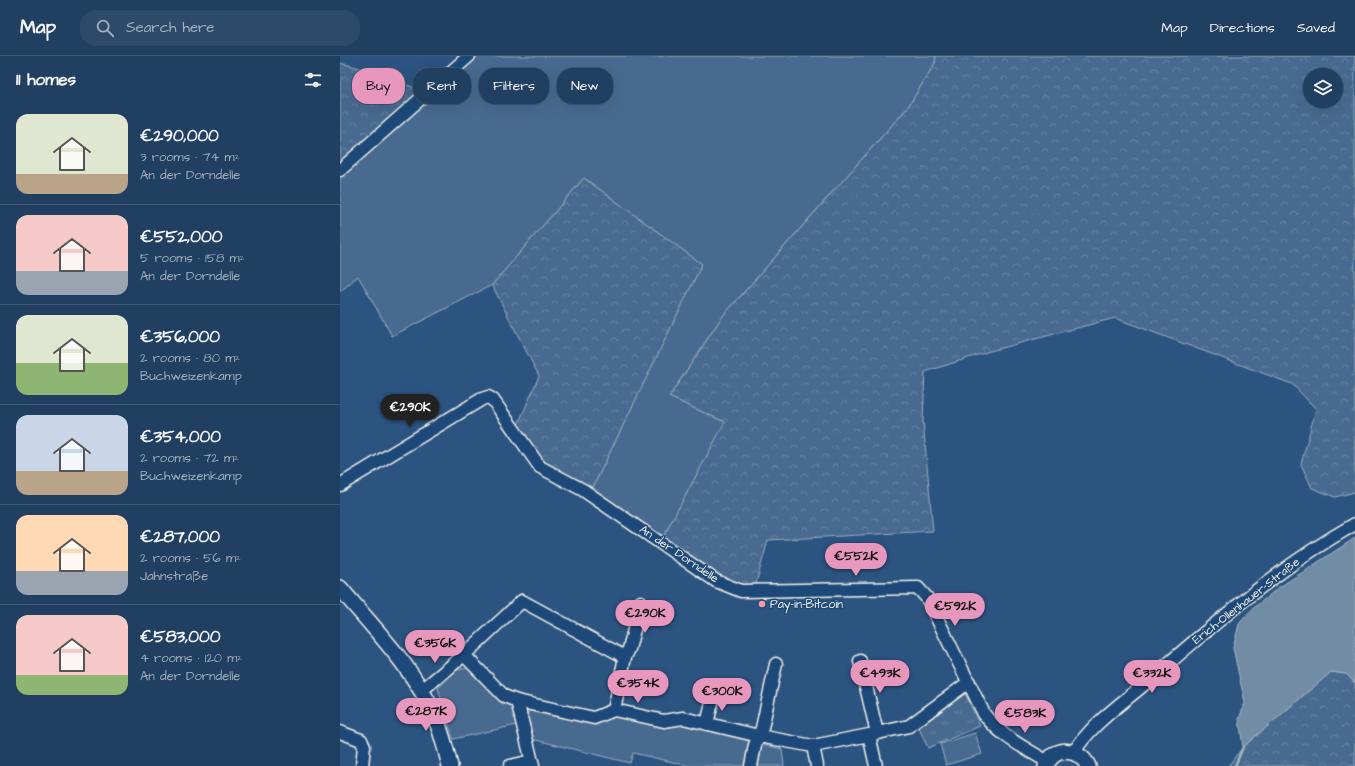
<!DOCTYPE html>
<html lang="en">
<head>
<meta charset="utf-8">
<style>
	:root { --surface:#213f61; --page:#2d4a6a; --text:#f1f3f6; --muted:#a2afbd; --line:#3e5876; --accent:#e797bd }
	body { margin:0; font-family:"Architects Daughter",sans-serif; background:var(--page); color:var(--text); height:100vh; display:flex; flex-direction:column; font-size:15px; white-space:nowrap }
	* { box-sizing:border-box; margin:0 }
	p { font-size:13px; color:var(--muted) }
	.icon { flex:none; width:22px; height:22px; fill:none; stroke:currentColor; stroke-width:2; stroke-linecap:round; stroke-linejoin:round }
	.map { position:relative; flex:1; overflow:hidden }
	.sheet { display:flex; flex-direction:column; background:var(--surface); width:340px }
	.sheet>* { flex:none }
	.guide { position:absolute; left:12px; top:12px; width:380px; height:36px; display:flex; gap:8px }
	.tools { position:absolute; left:963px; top:12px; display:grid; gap:8px }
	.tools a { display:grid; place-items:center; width:40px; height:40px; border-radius:50%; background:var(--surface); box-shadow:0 4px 16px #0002,0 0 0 1px var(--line); font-size:20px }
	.price { position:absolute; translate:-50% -34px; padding:0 9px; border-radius:14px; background:var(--accent); color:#111; font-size:13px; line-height:26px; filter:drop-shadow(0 1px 2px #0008) }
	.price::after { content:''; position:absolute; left:50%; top:24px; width:12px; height:9px; margin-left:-6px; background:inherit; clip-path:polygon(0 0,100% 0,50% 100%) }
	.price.selected { background:#222; color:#fff }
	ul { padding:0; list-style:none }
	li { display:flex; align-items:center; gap:12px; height:100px; padding:0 16px }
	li+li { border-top:1px solid var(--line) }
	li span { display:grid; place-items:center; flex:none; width:112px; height:80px; border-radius:12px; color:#555 }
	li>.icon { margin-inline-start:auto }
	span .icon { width:48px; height:48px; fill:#fffc; stroke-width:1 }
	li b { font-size:17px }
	h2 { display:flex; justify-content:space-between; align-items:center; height:48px; padding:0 16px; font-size:17px }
	.chip { padding:0 14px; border-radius:16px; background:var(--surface); box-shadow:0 4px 16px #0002,0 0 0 1px var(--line); font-size:14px; line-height:36px }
	.chip.selected { background:var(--accent); color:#111 }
	header { display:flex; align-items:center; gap:24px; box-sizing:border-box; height:56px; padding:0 20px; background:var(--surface); border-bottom:1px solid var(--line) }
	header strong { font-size:19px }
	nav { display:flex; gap:22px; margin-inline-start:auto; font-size:14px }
	.search { width:280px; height:36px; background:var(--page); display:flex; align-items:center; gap:10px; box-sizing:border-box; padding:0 14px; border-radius:16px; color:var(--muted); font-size:15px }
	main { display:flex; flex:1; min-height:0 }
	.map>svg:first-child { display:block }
	.grass { fill:#496b90; stroke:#9eaebc }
	.forest { fill:url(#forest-crowns); stroke:#9eaebc; fill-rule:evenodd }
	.park { fill:url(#park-tufts); stroke:#9eaebc }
	.water { fill:#738ca6; stroke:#a7b4c0 }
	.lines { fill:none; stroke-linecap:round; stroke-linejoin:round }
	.stream { stroke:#a7b4c0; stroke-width:2.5 }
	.minor-casing { stroke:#f4f1e8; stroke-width:15 }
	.major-casing { stroke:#f4f1e8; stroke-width:18 }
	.minor { stroke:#1f4a7a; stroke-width:12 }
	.major { stroke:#1f4a7a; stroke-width:15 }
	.poi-dot { fill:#ff9aa2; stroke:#1f4a7a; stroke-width:1.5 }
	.labels { text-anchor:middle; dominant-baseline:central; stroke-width:3; stroke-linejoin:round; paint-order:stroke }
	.street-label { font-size:12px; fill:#f4f1e8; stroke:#1f4a7a }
	.poi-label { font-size:12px; fill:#f4f1e8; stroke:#1f4a7a; text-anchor:start }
</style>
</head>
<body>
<header>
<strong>Map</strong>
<div class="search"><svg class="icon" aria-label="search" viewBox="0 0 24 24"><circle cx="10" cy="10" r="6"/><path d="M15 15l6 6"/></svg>Search here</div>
<nav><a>Map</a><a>Directions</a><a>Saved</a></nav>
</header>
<main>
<section class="sheet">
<h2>11 homes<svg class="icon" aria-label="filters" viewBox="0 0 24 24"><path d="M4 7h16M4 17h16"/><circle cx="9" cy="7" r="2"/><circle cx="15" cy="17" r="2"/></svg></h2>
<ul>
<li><span style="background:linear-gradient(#dfe7d0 75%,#b9a48a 0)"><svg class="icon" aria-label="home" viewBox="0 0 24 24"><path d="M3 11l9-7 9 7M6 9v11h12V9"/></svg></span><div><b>€290,000</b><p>3 rooms · 74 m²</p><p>An der Dorndelle</p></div></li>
<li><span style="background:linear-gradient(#f6c9c9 70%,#9aa5b1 0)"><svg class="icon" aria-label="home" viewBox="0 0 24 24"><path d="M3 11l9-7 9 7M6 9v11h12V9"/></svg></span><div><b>€552,000</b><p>5 rooms · 158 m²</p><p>An der Dorndelle</p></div></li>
<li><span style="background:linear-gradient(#dfe7d0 60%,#8fb573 0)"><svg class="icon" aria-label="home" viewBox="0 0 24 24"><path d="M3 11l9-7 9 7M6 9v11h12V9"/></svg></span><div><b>€356,000</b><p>2 rooms · 80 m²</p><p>Buchweizenkamp</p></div></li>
<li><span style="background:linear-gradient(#c9d6e8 70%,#b9a48a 0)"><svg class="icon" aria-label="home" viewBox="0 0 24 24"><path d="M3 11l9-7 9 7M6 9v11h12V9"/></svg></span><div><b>€354,000</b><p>2 rooms · 72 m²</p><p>Buchweizenkamp</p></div></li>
<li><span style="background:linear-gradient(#ffd9b3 70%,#9aa5b1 0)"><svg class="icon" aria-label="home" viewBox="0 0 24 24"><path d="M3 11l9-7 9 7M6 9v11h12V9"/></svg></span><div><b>€287,000</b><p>2 rooms · 56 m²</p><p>Jahnstraße</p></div></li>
<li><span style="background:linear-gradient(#f6c9c9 75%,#8fb573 0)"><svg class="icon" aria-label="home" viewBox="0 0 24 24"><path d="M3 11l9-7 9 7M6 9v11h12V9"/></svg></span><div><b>€583,000</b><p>4 rooms · 120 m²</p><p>An der Dorndelle</p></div></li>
</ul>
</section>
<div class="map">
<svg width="1015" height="710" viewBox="0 0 1015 710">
	<defs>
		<pattern id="forest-crowns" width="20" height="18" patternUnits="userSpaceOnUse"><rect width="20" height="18" fill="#496b90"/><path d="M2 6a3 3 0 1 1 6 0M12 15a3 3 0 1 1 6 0" fill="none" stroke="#6481a0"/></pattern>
		<pattern id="park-tufts" width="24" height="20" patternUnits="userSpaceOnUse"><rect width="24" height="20" fill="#496b90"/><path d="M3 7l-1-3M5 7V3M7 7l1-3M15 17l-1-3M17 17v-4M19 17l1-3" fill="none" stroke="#6481a0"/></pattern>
	</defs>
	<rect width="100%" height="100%" fill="#2c5481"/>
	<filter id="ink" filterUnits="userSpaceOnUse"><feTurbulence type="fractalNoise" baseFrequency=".025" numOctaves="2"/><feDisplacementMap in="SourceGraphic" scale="8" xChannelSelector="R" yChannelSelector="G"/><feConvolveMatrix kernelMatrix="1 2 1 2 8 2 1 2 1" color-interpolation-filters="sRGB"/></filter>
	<g filter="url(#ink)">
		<path class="grass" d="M137,0H596L595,7L568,51L382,261L329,341L386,366L322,483L251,435L361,208L244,122L152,229L52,280L18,220L0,236V120Z
			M129,612L158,642L171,648L177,669L113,683L98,632L117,614Z
			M193,653L256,666L277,660L320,670L341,668L412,683L405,710H350L293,697L290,707L192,683L184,659Z
			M635,677L642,698L606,709L600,688Z
			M421,688L442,693L444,710H415Z"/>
		<path class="forest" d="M596,0H1015V436L995,441L972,432L961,408L976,353L952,328L775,262L650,295L585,316L583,365L593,475L428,484L414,535H401L322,483L385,366L329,341L382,261L568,51L595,7ZM970,19H996V45H970Z
			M0,7L40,17L81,35L0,107Z
			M244,122L362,208L251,435L201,406L177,371L199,320L152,229Z
			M991,616L1006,618L1015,627V710H888L903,691Z"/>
		<path class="park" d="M625,637L640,670L588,692L578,670L618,640Z"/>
		<path class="water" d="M1015,482V627L1006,618L991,616L903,691L899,663L905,647L893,592L899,568L910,555L938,532Z"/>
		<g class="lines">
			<path class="stream" d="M895,710L903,691"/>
			<defs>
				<path id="minor" d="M0,114L129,0
					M0,429L142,343L148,341L153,344L200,411L243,434L376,525L401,535L578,532L587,542L644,658C660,680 685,692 708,706
					M285,601L289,593L301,546
					M520,605L537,677
					M81,635L124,599
					M177,645L193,710
					M274,654L285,601L182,545L124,599L164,640L177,645L254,662L274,654L324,665L343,662L419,680L473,690L529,679L569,670L629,626
					M367,668L374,638
					M0,676L21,684L24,690L22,710
					M529,679L536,710
					M473,690L477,710
					M734,696C752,667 783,647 808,625C874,568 939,511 1015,468
					M170,710L192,705
					M411,710L415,689L422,672L436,608"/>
				<path id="major" d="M0,532C34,573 75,613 96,663C102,678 106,694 110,710
					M706,710C714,689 739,692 748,710"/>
			</defs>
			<use href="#minor" class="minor-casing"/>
			<use href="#major" class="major-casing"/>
			<use href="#minor" class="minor"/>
			<use href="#major" class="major"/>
		</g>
	</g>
	<circle class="poi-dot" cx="422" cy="548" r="4"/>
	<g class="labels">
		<g class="street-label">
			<text transform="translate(339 498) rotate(34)">An der Dorndelle</text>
			<text transform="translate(906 545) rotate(-38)">Erich-Ollenhauer-Straße</text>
		</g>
		<g class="poi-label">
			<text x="430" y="548">Pay-in-Bitcoin</text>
		</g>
	</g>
</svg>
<div class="tools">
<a><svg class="icon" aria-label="layers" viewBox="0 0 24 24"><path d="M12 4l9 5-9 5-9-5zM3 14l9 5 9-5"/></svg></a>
</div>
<b class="price selected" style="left:70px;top:372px">€290K</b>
<b class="price" style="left:516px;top:521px">€552K</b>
<b class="price" style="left:615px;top:571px">€592K</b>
<b class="price" style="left:305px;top:578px">€290K</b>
<b class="price" style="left:95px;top:608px">€356K</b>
<b class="price" style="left:540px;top:638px">€493K</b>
<b class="price" style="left:812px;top:638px">€332K</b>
<b class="price" style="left:298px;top:648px">€354K</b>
<b class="price" style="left:382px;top:656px">€300K</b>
<b class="price" style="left:86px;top:676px">€287K</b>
<b class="price" style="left:685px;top:678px">€583K</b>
<div class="guide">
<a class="chip selected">Buy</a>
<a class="chip">Rent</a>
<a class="chip">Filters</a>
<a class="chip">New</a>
</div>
</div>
</main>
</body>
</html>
